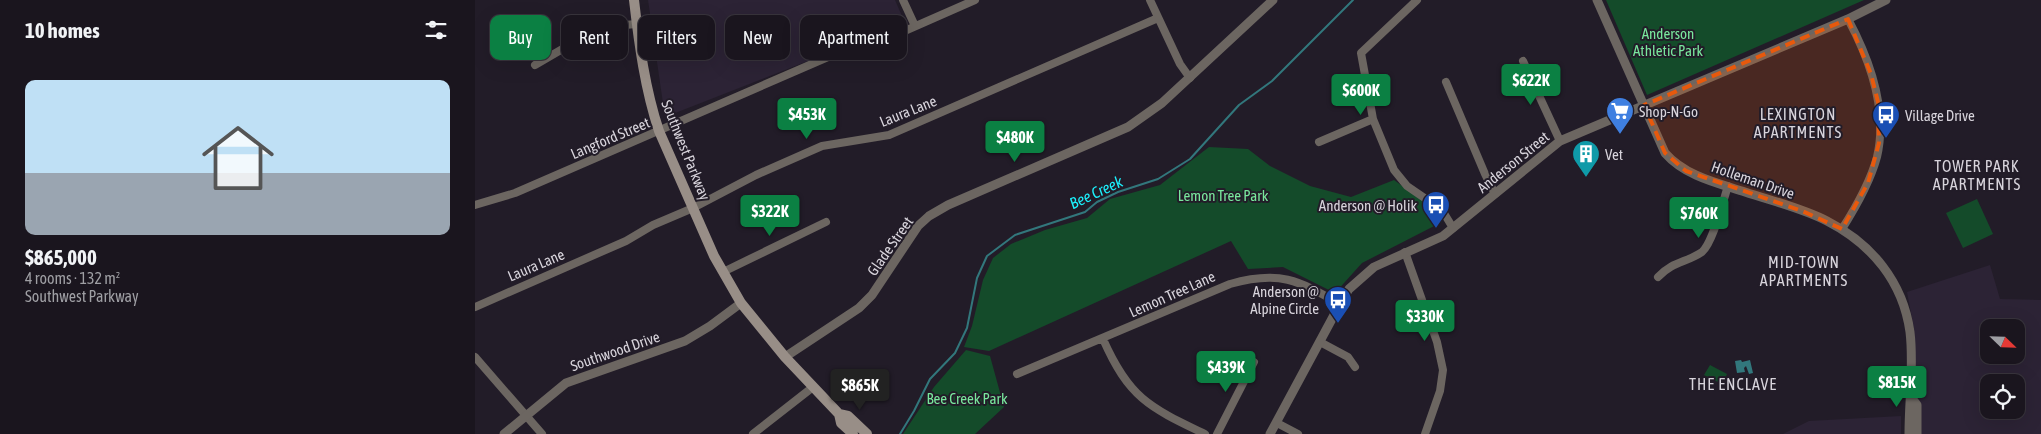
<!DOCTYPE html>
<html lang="en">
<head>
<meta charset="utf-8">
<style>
	:root { --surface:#1a151e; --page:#27222b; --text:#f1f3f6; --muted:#9f9fa4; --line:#38343c; --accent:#0b8043 }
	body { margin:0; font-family:"Asap Condensed",sans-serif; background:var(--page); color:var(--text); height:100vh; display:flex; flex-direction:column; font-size:19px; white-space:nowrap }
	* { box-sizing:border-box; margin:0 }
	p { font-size:16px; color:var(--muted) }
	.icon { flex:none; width:28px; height:28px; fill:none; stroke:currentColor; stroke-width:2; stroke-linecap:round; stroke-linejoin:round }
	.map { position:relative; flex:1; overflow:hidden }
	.sheet { display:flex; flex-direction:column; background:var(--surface); width:475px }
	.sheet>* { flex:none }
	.guide { position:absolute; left:15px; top:15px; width:475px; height:45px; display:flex; gap:10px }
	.needle { width:32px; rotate:113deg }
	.buttons { position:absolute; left:1505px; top:319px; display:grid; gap:10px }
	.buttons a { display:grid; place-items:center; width:45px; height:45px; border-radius:10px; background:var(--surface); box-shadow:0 5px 20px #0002,0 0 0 1px var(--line); font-size:25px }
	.price { position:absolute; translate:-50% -42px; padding:0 11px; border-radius:5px; background:var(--accent); color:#fff; font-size:16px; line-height:32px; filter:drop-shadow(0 1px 2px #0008) }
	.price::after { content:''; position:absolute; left:50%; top:30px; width:15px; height:11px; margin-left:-8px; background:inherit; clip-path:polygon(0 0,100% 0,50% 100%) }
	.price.selected { background:#222; color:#fff }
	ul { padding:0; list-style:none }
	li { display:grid; align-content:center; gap:10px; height:265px; padding:0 25px }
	li span { display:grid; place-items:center; height:155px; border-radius:10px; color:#555 }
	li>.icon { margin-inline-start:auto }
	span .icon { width:90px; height:90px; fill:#fffc; stroke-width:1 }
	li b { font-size:21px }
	h2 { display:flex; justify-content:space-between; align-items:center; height:60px; padding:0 25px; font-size:21px }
	.chip { padding:0 18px; border-radius:10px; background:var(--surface); box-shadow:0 5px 20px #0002,0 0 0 1px var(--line); font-size:18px; line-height:45px }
	.chip.selected { background:var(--accent); color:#fff }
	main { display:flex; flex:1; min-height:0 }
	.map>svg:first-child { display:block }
	.built { fill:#2c2335; fill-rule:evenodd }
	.green { fill:#144b2a }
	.water { fill:#32777c }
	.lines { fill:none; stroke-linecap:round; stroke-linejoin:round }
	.stream { stroke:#32777c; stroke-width:2 }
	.minor { stroke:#6c6661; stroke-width:8 }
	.tertiary { stroke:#6c6661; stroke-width:9 }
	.secondary { stroke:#988e87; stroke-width:10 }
	.marked { fill:#e8590c; fill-opacity:0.2; stroke:#e8590c; stroke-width:4; stroke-dasharray:10 6; stroke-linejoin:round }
	.labels { text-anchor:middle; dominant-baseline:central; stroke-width:4; stroke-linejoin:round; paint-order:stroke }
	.park-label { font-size:15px; fill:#79e79d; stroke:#221c28 }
	.street-label { font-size:15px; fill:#d8d4dc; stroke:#221c28 }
	.poi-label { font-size:15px; fill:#d8d4dc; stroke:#221c28; text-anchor:start }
	.neighbourhood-label { font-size:16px; letter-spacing:1px; fill:#d8d4dc; stroke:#221c28 }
	.water-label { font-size:16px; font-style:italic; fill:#1cf1fd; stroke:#221c28 }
</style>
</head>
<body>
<main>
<section class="sheet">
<h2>10 homes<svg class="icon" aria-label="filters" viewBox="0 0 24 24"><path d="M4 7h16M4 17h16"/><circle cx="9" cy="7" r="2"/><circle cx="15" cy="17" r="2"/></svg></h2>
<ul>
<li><span style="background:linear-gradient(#bfe0f5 60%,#9aa5b1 0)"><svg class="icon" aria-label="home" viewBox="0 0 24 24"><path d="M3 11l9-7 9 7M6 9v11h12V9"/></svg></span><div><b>$865,000</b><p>4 rooms · 132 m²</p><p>Southwest Parkway</p></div></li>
</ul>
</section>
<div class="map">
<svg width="1566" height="434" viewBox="0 0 1566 434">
	<rect width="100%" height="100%" fill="#221c28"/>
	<path class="built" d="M173,0H420L430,23L190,117Z
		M1515,265L1525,299L1566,300V434H1444L1439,329L1432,292ZM1514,328H1541V355H1514ZM1514,382H1541V410H1514Z
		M1426,416V434H1308L1334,421Z"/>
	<path class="green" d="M1131,0H1389L1172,95Z
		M734,147L773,149L795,166L835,186L876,197L919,180L955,206L967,222L887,263L860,293L808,267L773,269L756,241L514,351L489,347L497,326L508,280L518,258L536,244L570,230L612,218L635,199L685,185Z
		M1502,199L1518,234L1488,248L1471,213Z
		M491,350L515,356L529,407L500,434H428L459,387Z
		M1235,365L1252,374L1247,384L1229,375Z"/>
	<path class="water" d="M1266,360L1267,362L1275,360L1278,373L1274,374L1271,366L1269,368L1270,372L1262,373L1260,361Z"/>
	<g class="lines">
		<path class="stream" d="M425,434L439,411L455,379L480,353L492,328L502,278L512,256L540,235L610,212L622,202L643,192L683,179L715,159L764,105L797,81L878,0"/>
		<path class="minor" d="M428,0L440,26
			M675,0L705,64L715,78
			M942,0L886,53L898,119L919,170L932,186L967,210L978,228
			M1048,61L1085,141
			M60,65L120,30L137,26L162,24
			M971,82L1010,174L1020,194
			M844,142L898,119
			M0,205L40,193L383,44L425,33L500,0
			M1367,229C1381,207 1395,183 1402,157C1413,110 1395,60 1373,19
			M930,252L962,342L968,370L965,391L950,434
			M248,272L351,222
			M1183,277C1198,261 1211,263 1227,252C1238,243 1248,201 1253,186
			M0,307L151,241L178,225L218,208L281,175L347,146L414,135L683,18
			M628,339C654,398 674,407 730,434
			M845,342L873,357L880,367
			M0,357L67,434
			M542,374L755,284C804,270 823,280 865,304
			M802,423L823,434
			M278,434L338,387
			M742,434L779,362"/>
		<path class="tertiary" d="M1122,0L1190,153C1210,176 1242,183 1270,192C1297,201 1327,208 1352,221C1397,244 1428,282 1435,332C1439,365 1434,400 1434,434
			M310,357L384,308L397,295L443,226L454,216L473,205L653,127L687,103L798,0
			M1436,397L1442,405V434
			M29,434L91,383L210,341L235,326L266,303
			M795,434L865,304L874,289L899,267L968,236L1085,141L1373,19L1411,0"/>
		<path class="secondary" d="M159,0C164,44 170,89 184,131L239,256L266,303L310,357L364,414L366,423L378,434
			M364,414L373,416L392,434"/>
	</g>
	<path class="marked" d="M1373,19L1396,74L1403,102L1404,143L1393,183L1367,229L1327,211L1211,171L1190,153L1169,105Z"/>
	<defs>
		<symbol id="supermarket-pin" viewBox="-11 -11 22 30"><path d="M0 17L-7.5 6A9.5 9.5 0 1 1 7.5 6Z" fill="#3f7fe0" stroke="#221c28"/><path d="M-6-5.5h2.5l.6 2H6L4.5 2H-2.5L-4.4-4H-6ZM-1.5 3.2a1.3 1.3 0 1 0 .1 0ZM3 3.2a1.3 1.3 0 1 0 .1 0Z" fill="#fff"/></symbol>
		<symbol id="bus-pin" viewBox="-11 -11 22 30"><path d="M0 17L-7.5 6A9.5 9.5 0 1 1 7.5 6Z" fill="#1a4fb4" stroke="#221c28"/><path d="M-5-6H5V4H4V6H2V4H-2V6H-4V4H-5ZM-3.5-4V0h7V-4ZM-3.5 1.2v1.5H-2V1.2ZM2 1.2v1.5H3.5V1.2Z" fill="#fff"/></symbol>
		<symbol id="building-pin" viewBox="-11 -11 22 30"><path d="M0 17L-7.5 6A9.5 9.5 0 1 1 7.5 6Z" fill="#0f9aa8" stroke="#221c28"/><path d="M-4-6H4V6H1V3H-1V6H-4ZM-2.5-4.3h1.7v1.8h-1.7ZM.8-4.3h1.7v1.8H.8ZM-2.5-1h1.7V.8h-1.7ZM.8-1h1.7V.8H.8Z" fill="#fff"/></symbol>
	</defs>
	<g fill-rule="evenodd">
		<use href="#supermarket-pin" x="1129" y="95" width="32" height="43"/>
		<use href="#bus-pin" x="1395" y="99" width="32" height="43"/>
		<use href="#building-pin" x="1095" y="138" width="32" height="43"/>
		<use href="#bus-pin" x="945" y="189" width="32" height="43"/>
		<use href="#bus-pin" x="847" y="284" width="32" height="43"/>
	</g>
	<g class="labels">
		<g class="park-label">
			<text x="1193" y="33">Anderson<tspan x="1193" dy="17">Athletic Park</tspan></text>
			<text x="748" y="195">Lemon Tree Park</text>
			<text x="492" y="398">Bee Creek Park</text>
		</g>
		<g class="street-label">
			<text transform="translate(433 111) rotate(-22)">Laura Lane</text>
			<text transform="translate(135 138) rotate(-23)">Langford Street</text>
			<text transform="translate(211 150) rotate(68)">Southwest Parkway</text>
			<text transform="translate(1038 162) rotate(-39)">Anderson Street</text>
			<text transform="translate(1278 180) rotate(19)">Holleman Drive</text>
			<text transform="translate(415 246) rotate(-55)">Glade Street</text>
			<text transform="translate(61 265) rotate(-23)">Laura Lane</text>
			<text transform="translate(697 294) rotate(-24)">Lemon Tree Lane</text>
			<text transform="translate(140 351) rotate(-19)">Southwood Drive</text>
		</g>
		<g class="poi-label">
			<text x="1164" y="111">Shop-N-Go</text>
			<text x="1430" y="115">Village Drive</text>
			<text x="1130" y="154">Vet</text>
			<text x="942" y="205" text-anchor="end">Anderson @ Holik</text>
			<text x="844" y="291" text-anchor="end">Anderson @<tspan x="844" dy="17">Alpine Circle</tspan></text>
		</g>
		<g class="neighbourhood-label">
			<text x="1323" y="114">LEXINGTON<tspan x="1323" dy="18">APARTMENTS</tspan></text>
			<text x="1502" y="166">TOWER PARK<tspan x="1502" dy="18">APARTMENTS</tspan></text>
			<text x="1329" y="262">MID-TOWN<tspan x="1329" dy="18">APARTMENTS</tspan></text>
			<text x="1258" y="384">THE ENCLAVE</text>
		</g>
		<g class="water-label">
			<text transform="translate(621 192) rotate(-25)">Bee Creek</text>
		</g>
	</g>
</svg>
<div class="buttons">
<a><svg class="needle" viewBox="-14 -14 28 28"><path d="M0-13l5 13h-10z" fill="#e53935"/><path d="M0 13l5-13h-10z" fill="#9f9fa4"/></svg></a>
<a><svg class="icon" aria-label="locate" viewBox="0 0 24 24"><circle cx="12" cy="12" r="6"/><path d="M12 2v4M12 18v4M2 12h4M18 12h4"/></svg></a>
</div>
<b class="price" style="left:1056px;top:106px">$622K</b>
<b class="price" style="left:886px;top:116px">$600K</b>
<b class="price" style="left:332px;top:140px">$453K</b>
<b class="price" style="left:540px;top:163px">$480K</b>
<b class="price" style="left:295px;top:237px">$322K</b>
<b class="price" style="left:1224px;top:239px">$760K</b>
<b class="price" style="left:950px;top:342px">$330K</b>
<b class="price" style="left:751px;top:393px">$439K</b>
<b class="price" style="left:1422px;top:408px">$815K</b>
<b class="price selected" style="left:385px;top:411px">$865K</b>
<div class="guide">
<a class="chip selected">Buy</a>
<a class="chip">Rent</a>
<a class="chip">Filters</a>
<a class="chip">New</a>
<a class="chip">Apartment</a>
</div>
</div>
</main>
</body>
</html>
